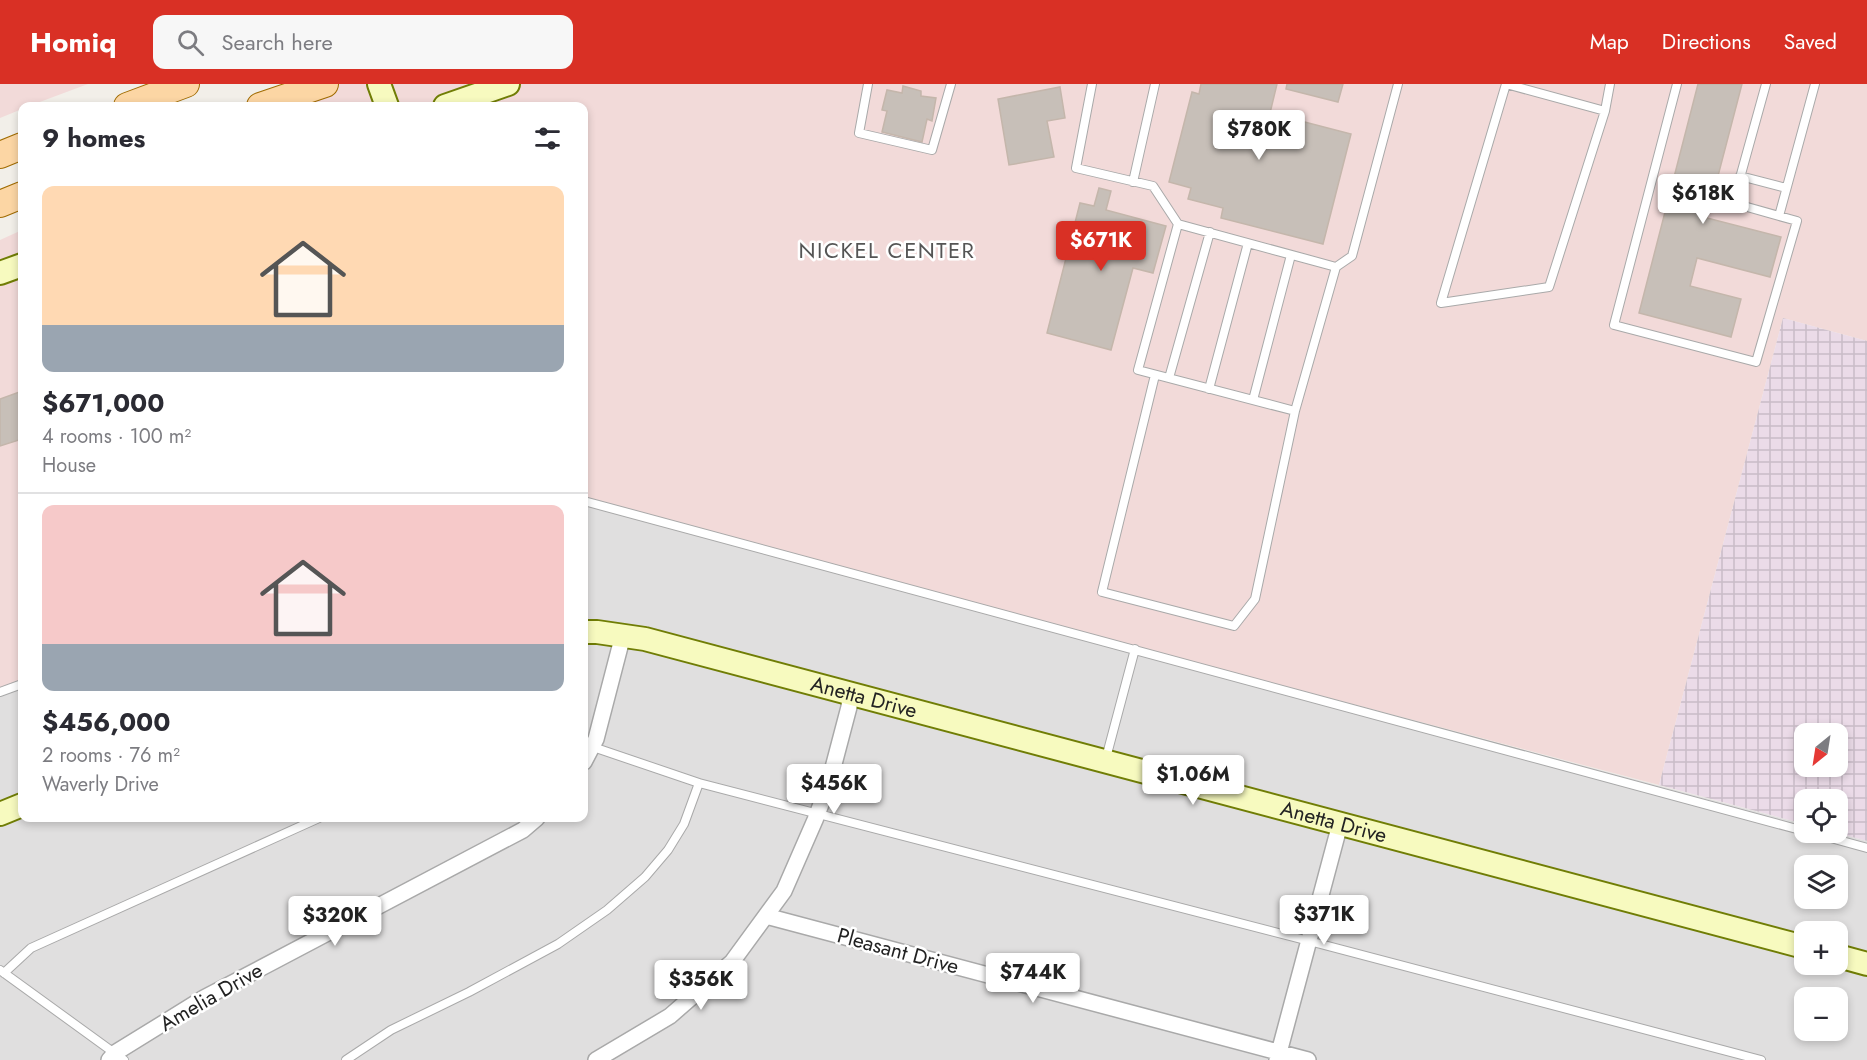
<!DOCTYPE html>
<html lang="en">
<head>
<meta charset="utf-8">
<style>
	:root { --surface:#fff; --page:#f7f7f7; --text:#2b2b33; --muted:#7c7c81; --line:#e1e1e2; --accent:#d93025 }
	body { margin:0; font-family:Jost,sans-serif; background:var(--page); color:var(--text); height:100vh; display:flex; flex-direction:column; font-size:22px; white-space:nowrap }
	* { box-sizing:border-box; margin:0 }
	p { font-size:20px; color:var(--muted) }
	.icon { flex:none; width:33px; height:33px; fill:none; stroke:currentColor; stroke-width:2; stroke-linecap:round; stroke-linejoin:round }
	.map { position:relative; flex:1; overflow:hidden }
	.drawer { position:absolute; left:18px; top:18px; width:570px; height:720px; display:flex; flex-direction:column; background:var(--surface); border-radius:12px; box-shadow:0 3px 9px #0003 }
	.drawer>* { flex:none }
	.needle { width:39px; rotate:210deg }
	.controls { position:absolute; left:1794px; top:639px; display:grid; gap:12px }
	.controls a { display:grid; place-items:center; width:54px; height:54px; border-radius:12px; background:var(--surface); box-shadow:0 3px 9px #0003; font-size:30px }
	.price { position:absolute; translate:-50% -51px; padding:0 14px; border-radius:6px; background:#fff; color:#222; font-size:20px; line-height:39px; filter:drop-shadow(0 2px 3px #0008) }
	.price::after { content:''; position:absolute; left:50%; top:36px; width:18px; height:14px; margin-left:-9px; background:inherit; clip-path:polygon(0 0,100% 0,50% 100%) }
	.price.selected { background:var(--accent); color:#fff }
	ul { padding:0; list-style:none }
	li { display:grid; align-content:center; gap:12px; height:318px; padding:0 24px }
	li+li { border-top:2px solid var(--line) }
	li span { display:grid; place-items:center; height:186px; border-radius:12px; color:#555 }
	li>.icon { margin-inline-start:auto }
	span .icon { width:108px; height:108px; fill:#fffc; stroke-width:1 }
	li b { font-size:26px }
	h2 { display:flex; justify-content:space-between; align-items:center; height:72px; padding:0 24px; font-size:26px }
	header { display:flex; align-items:center; gap:36px; box-sizing:border-box; height:84px; padding:0 30px; background:var(--accent); color:#fff }
	header strong { font-size:28px }
	nav { display:flex; gap:33px; margin-inline-start:auto; font-size:21px }
	.search { width:420px; height:54px; background:var(--page); display:flex; align-items:center; gap:15px; box-sizing:border-box; padding:0 21px; border-radius:12px; color:var(--muted); font-size:22px }
	.map>svg:first-child { display:block }
	.residential { fill:#e0dfdf; fill-rule:evenodd }
	.commercial { fill:#f2dad9 }
	.industrial { fill:url(#industrial-grid); fill-rule:evenodd }
	.building { fill:#c7bfb8; stroke:#c4b6ab; stroke-width:1.5 }
	.lines { fill:none; stroke-linecap:round; stroke-linejoin:round }
	.lane-casing { stroke:#a9a9a9; stroke-width:10 }
	.street-casing { stroke:#a9a9a9; stroke-width:18 }
	.secondary-casing { stroke:#707d05; stroke-width:26 }
	.primary-casing { stroke:#a06b00; stroke-width:28 }
	.lane { stroke:#fff; stroke-width:8 }
	.street { stroke:#fff; stroke-width:15 }
	.secondary { stroke:#f7fabf; stroke-width:22 }
	.primary { stroke:#fcd6a4; stroke-width:26 }
	.labels { text-anchor:middle; dominant-baseline:central; stroke-width:5; stroke-linejoin:round; paint-order:stroke }
	.street-label { font-size:21px; fill:#222; stroke:#fff }
	.neighbourhood-label { font-size:22px; letter-spacing:1.5px; fill:#555; stroke:#fff }
</style>
</head>
<body>
<header>
<strong>Homiq</strong>
<div class="search"><svg class="icon" aria-label="search" viewBox="0 0 24 24"><circle cx="10" cy="10" r="6"/><path d="M15 15l6 6"/></svg>Search here</div>
<nav><a>Map</a><a>Directions</a><a>Saved</a></nav>
</header>
<div class="map">
<svg width="1867" height="976" viewBox="0 0 1867 976">
	<defs>
		<pattern id="industrial-grid" width="8" height="8" patternUnits="userSpaceOnUse" patternTransform="scale(1.5)"><rect width="8" height="8" fill="#ebdbe8"/><path d="M0 4h8M4 0v8" fill="none" stroke="#c9bcc7"/></pattern>
	</defs>
	<rect width="100%" height="100%" fill="#f2efe9"/>
	<path class="residential" d="M584,417L1804,740V748L1837,749L1867,757V976H0V604L22,595V734H584ZM1804,782H1838V814H1804ZM1804,848H1838V880H1804ZM1804,914H1838V946H1804Z"/>
	<path class="commercial" d="M0,0H88L29,22H22V25L0,34Z
		M330,0H1867V257L1783,234L1659,701L584,417V22H282Z
		M22,146V595L0,604V156Z"/>
	<path class="industrial" d="M1783,234L1867,257V757L1837,749L1838,716H1804V740L1659,701ZM1804,650H1838V682H1804Z"/>
	<path class="building" d="M1201,0H1277L1270,29L1351,50L1323,160L1221,134L1223,124L1188,115L1191,104L1169,98L1192,8L1199,10Z
		M1287,0H1343L1338,18L1286,5Z
		M1698,0H1742L1707,134L1781,153L1770,193L1697,174L1690,202L1741,215L1731,253L1639,229Z
		M903,2L921,7V12L936,14L932,37L927,35L922,58L882,48L887,27L882,26L887,6L902,9Z
		M1060,3L1065,34L1047,37L1054,73L1009,81L998,15Z
		M1099,104L1111,107L1106,126L1166,142L1153,189L1133,184L1111,266L1047,249L1080,119L1094,122Z
		M22,307V355L0,362V315Z"/>
	<g class="lines">
		<defs>
			<path id="lane" d="M868,0L859,49L932,66L951,0
				M1092,0L1076,84L1153,102L1178,140
				M1506,0L1441,219L1549,203L1605,27L1610,0
				M1506,0L1605,27
				M1677,0L1614,241L1756,278L1797,137L1779,132
				M1766,0L1733,119L1779,132L1815,0
				M1740,92L1786,104
				M1133,98L1155,0
				M1336,183L1178,140L1138,286L1295,327L1336,183L1352,172L1398,0
				M1155,291L1102,508L1234,542L1255,515L1295,327
				M1169,294L1210,148
				M1209,305L1248,159
				M1253,316L1291,171
				M584,417L1804,747
				M0,608L22,600
				M593,663L699,699L1309,857L1761,976
				M1106,674L1135,565
				M1809,748L1867,764
				M0,886L124,976
				M4,889L31,864L319,734
				M346,976L391,946L469,908L558,860L607,826L645,793L668,766L684,740L699,699"/>
			<path id="street" d="M584,678L596,655L623,551
				M766,832L1308,976
				M109,976L115,969L204,914L523,746L537,734
				M596,976L670,932L732,878L784,807L815,736L829,699L849,623L850,610
				M1277,976L1340,740"/>
			<g id="secondary">
				<path d="M379,0L387,22"/>
				<path d="M445,22L508,0"/>
				<path d="M0,189L22,181"/>
				<path id="s1" d="M584,548H597L645,555L1804,863"/>
				<path d="M0,730L22,721"/>
				<path d="M1838,872L1867,880"/>
			</g>
			<path id="primary" d="M127,22L186,0
				M260,22L325,0
				M0,71L22,62
				M0,120L22,111"/>
		</defs>
		<use href="#lane" class="lane-casing"/>
		<use href="#street" class="street-casing"/>
		<use href="#secondary" class="secondary-casing"/>
		<use href="#primary" class="primary-casing"/>
		<use href="#lane" class="lane"/>
		<use href="#street" class="street"/>
		<use href="#secondary" class="secondary"/>
		<use href="#primary" class="primary"/>
	</g>
	<g class="labels">
		<g class="street-label">
			<text stroke="none"><textPath href="#s1" startOffset="288">Anetta Drive</textPath></text>
			<text stroke="none"><textPath href="#s1" startOffset="774">Anetta Drive</textPath></text>
			<text transform="translate(898 867) rotate(15)">Pleasant Drive</text>
			<text transform="translate(211 913) rotate(-30)">Amelia Drive</text>
		</g>
		<g class="neighbourhood-label">
			<text x="887" y="166">NICKEL CENTER</text>
		</g>
	</g>
</svg>
<div class="controls">
<a><svg class="needle" viewBox="-14 -14 28 28"><path d="M0-13l5 13h-10z" fill="#e53935"/><path d="M0 13l5-13h-10z" fill="#7c7c81"/></svg></a>
<a><svg class="icon" aria-label="locate" viewBox="0 0 24 24"><circle cx="12" cy="12" r="6"/><path d="M12 2v4M12 18v4M2 12h4M18 12h4"/></svg></a>
<a><svg class="icon" aria-label="layers" viewBox="0 0 24 24"><path d="M12 4l9 5-9 5-9-5zM3 14l9 5 9-5"/></svg></a>
<a>+</a>
<a>−</a>
</div>
<b class="price" style="left:1259px;top:77px">$780K</b>
<b class="price" style="left:1703px;top:141px">$618K</b>
<b class="price selected" style="left:1101px;top:188px">$671K</b>
<b class="price" style="left:1193px;top:722px">$1.06M</b>
<b class="price" style="left:834px;top:731px">$456K</b>
<b class="price" style="left:1324px;top:862px">$371K</b>
<b class="price" style="left:335px;top:863px">$320K</b>
<b class="price" style="left:1033px;top:920px">$744K</b>
<b class="price" style="left:701px;top:927px">$356K</b>
<section class="drawer">
<h2>9 homes<svg class="icon" aria-label="filters" viewBox="0 0 24 24"><path d="M4 7h16M4 17h16"/><circle cx="9" cy="7" r="2"/><circle cx="15" cy="17" r="2"/></svg></h2>
<ul>
<li><span style="background:linear-gradient(#ffd9b3 75%,#9aa5b1 0)"><svg class="icon" aria-label="home" viewBox="0 0 24 24"><path d="M3 11l9-7 9 7M6 9v11h12V9"/></svg></span><div><b>$671,000</b><p>4 rooms · 100 m²</p><p>House</p></div></li>
<li><span style="background:linear-gradient(#f6c9c9 75%,#9aa5b1 0)"><svg class="icon" aria-label="home" viewBox="0 0 24 24"><path d="M3 11l9-7 9 7M6 9v11h12V9"/></svg></span><div><b>$456,000</b><p>2 rooms · 76 m²</p><p>Waverly Drive</p></div></li>
</ul>
</section>
</div>
</body>
</html>
